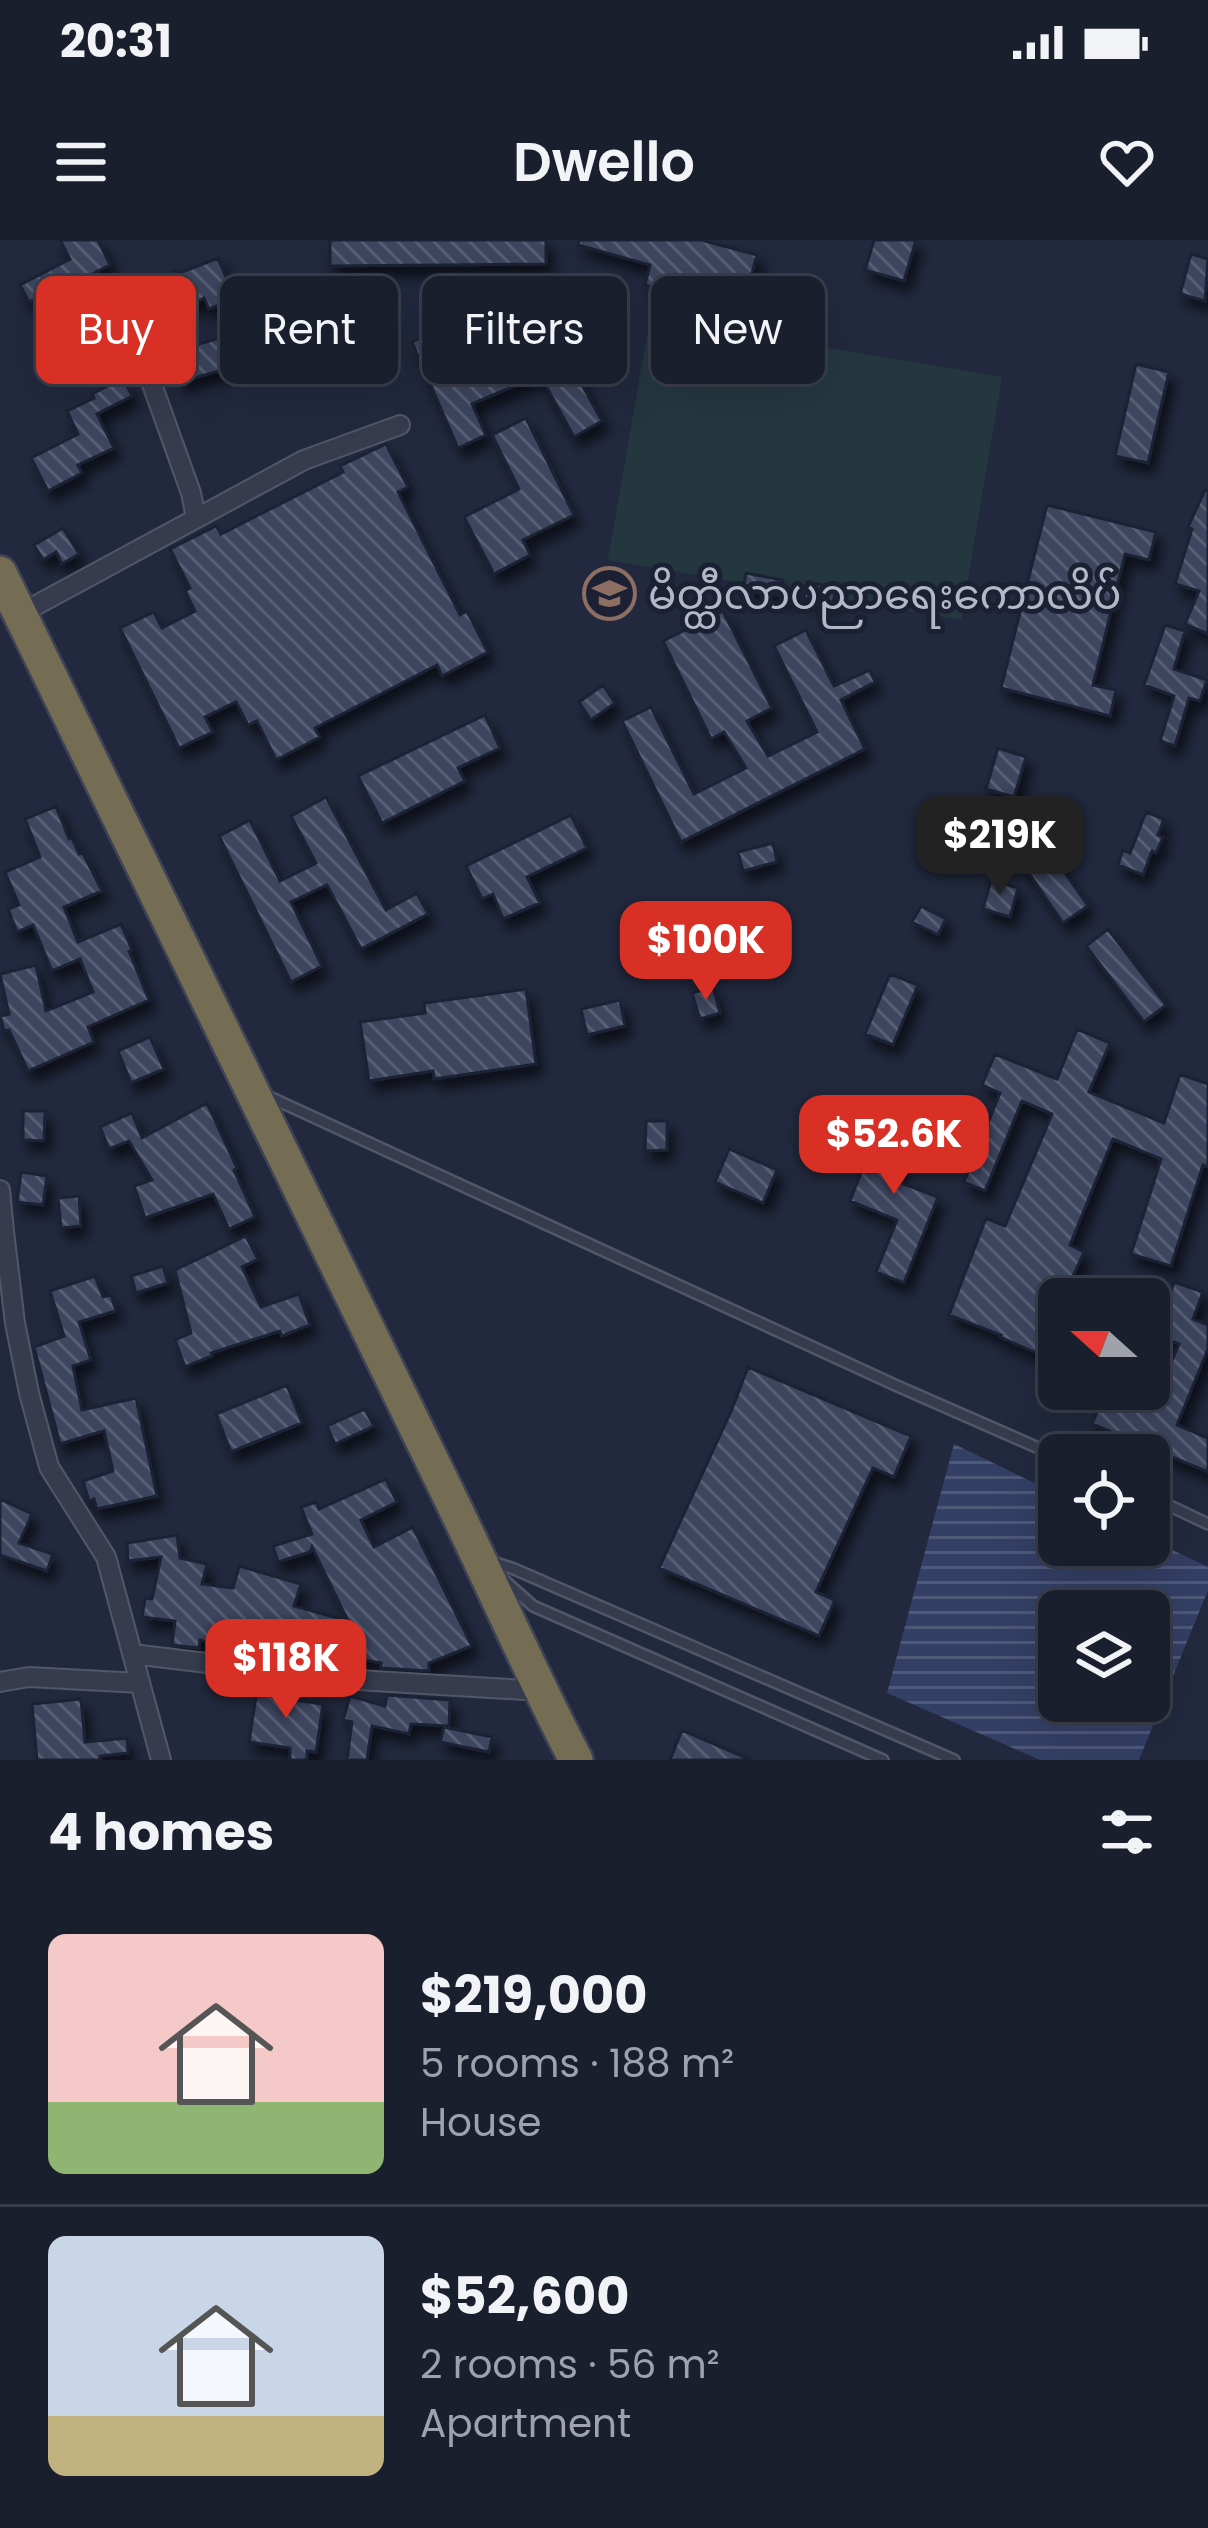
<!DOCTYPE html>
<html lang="en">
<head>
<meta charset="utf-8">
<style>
	:root { --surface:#1a1f2e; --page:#272c3a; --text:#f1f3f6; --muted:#9fa2aa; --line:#383d4a; --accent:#d93025 }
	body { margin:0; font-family:Poppins,"Noto Sans Myanmar",sans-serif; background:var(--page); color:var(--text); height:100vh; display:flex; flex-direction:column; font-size:45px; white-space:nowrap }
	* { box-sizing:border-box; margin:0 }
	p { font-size:39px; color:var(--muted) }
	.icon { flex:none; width:66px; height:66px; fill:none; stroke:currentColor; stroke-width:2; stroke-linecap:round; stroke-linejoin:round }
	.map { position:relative; height:1520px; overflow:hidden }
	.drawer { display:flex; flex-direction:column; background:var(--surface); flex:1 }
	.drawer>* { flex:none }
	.top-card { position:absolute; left:36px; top:36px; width:1137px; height:108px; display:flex; gap:24px }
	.needle { width:78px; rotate:291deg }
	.controls { position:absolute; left:1038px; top:1038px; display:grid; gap:24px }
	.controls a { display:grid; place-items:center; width:132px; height:132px; border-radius:18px; background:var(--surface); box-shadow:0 12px 48px #0002,0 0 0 3px var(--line); font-size:60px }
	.price { position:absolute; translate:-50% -102px; padding:0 27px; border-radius:24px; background:var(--accent); color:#fff; font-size:39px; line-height:78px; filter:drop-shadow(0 3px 6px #0008) }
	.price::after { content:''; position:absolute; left:50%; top:72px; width:36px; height:27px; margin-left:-18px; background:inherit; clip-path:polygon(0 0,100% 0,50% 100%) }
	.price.active { background:#222; color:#fff }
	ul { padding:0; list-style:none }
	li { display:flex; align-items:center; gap:36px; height:300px; padding:0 48px }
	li+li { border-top:3px solid var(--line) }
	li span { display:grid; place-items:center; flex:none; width:336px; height:240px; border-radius:18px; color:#555 }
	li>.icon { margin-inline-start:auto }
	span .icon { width:144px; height:144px; fill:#fffc; stroke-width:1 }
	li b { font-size:51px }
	h2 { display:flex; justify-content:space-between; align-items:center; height:144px; padding:0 48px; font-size:51px }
	.tag { padding:0 42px; border-radius:18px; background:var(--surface); box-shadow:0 12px 48px #0002,0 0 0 3px var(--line); font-size:42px; line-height:108px }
	.tag.active { background:var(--accent); color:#fff }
	.status { display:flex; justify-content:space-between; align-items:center; height:84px; padding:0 60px; background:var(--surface); direction:ltr }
	.status svg { height:33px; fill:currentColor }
	header { display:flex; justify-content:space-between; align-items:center; height:156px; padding:0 48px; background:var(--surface); font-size:54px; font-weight:600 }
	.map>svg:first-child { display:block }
	.garden { fill:#24373f }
	.water { fill:url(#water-rules); fill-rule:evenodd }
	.building { fill:url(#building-back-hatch); stroke:#1d2335; stroke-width:3; filter:url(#shadow) }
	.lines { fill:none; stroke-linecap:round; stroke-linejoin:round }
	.lane-casing { stroke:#515769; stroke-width:14 }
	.street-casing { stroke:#515769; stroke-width:22 }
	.highway-casing { stroke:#3e4456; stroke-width:38 }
	.lane { stroke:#363c4e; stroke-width:9 }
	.street { stroke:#363c4e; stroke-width:18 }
	.highway { stroke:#746d53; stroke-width:33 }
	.labels { text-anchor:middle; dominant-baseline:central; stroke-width:10; stroke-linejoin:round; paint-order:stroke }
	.poi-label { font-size:42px; fill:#b2b7c9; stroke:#1b2133; text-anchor:start }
</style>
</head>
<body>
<div class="status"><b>20:31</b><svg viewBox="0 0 49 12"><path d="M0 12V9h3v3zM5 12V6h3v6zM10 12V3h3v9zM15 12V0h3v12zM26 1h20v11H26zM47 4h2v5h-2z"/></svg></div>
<header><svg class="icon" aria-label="menu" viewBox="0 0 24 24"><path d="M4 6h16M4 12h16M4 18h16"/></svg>Dwello<svg class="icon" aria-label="heart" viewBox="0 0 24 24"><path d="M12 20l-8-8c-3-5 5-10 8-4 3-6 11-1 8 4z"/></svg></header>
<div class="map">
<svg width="1208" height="1520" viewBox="0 0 1208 1520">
	<defs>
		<pattern id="water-rules" width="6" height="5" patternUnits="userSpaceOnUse" patternTransform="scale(3)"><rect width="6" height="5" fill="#333f64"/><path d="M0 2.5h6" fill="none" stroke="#4e5879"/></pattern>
		<pattern id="building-back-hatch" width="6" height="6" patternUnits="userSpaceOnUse" patternTransform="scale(3)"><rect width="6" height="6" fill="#3e455e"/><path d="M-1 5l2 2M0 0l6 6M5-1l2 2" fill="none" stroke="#585e74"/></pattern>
		<filter id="shadow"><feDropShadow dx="6" dy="10" stdDeviation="6" flood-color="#0009"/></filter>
	</defs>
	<rect width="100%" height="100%" fill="#22293e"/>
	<path class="garden" d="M650,78L1002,137L961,380L608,320Z"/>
	<path class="water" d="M954,1204L1059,1255V1305H1149V1299L1208,1327V1350L1139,1520H1040L887,1453ZM1059,1371H1149V1461H1059Z"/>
	<path class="building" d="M60,0H98L110,25L80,40L78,37L29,62L20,45L70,19Z
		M330,0H546V24L330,26Z
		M579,0H701L757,15L747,52L690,36L684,56L645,45L650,25L578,5Z
		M874,0H916L904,41L865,30Z
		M1191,14L1208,19L1205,61L1180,54Z
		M218,18L235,59L209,69L204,58L160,82L142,48L175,30L177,34Z
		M331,66L340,97L180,142L171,112Z
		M438,90L453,125L507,101L513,115L553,92L602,181L574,197L540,135L472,164L486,195L458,208L412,102Z
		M1136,124L1169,132L1148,223L1115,216Z
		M123,138L132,156L97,174L114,208L78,225L82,233L48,251L31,218L78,194L67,171L94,158L92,154Z
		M526,178L574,275L523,300L530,315L494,334L464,277L519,249L492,195Z
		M386,204L408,247L398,252L460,375L467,371L488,412L442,436L437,425L315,488L320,497L276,520L257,481L248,485L236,462L205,477L213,492L179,508L120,388L154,372L162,388L195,371L185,351L190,348L170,309L216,286L221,294L343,232L340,226Z
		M1205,250L1208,251V394L1185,384L1199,351L1175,344L1192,289L1188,287Z
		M1047,265L1156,292L1149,320L1125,314L1093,445L1116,450L1110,476L1001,448Z
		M63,288L79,314L62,324L56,312L43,320L34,305Z
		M746,333L782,340L791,358L743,349Z
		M807,342L836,348L833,363L804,358Z
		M723,371L772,468L747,481L768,516L817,492L774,406L806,390L834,446L870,430L875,442L841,460L865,509L681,602L622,481L651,467L694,554L746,528L724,492L711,499L663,401Z
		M1165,385L1185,391L1174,429L1207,440L1200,461L1189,458L1175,506L1160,501L1174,456L1144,445Z
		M603,445L615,463L591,480L579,462Z
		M485,475L500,508L458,528L465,541L382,583L358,536Z
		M998,508L1026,517L1014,557L986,549Z
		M326,557L386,670L417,653L428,674L361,709L327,645L291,662L322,726L291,742L219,596L250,580L280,641L316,623L291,576Z
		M56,566L69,599L72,598L79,614L83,613L102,651L64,667L78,702L121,684L132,710L129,711L149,760L88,787L94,802L28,831L9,790L4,791L0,776L9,774L0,734L36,725L46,771L93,752L80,719L52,731L33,685L17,692L8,669L19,665L5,632L40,617L25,579Z
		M1146,572L1164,579L1158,595L1163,597L1156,613L1152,611L1143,635L1118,625L1123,610L1130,613Z
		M571,575L587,608L527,637L540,663L503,679L493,654L482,659L466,626Z
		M1033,587L1088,666L1063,683L1009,604Z
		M773,603L777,622L743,631L738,612Z
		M991,640L1018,648L1010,677L983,669Z
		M921,666L946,679L938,695L912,682Z
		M1108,689L1166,765L1144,782L1086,706Z
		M890,734L918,745L893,805L865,794Z
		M713,747L720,773L700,779L692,753Z
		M526,749L536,824L434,839L433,831L369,841L360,782L425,773L424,763Z
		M620,760L625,786L587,795L581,769Z
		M1077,789L1110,803L1089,852L1164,883L1180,834L1208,844V927L1203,925L1171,1026L1131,1014L1161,919L1113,899L1070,1005L1084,1012L1071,1041L1113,1059H1059V1068L1039,1114L1000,1097L1001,1095L949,1075L986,978L1005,986L1052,874L1022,861L985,951L964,942L1000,853L982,845L995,814L1057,839Z
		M150,797L164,829L131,843L118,811Z
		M207,863L237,928L234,930L255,977L229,989L213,954L145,978L134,946L152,940L129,901L109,909L100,887L132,873L142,898Z
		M23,871H45L44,901L23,900Z
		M884,873L915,886L893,940L938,957L904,1043L876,1032L897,980L850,961Z
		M646,881H667V910L645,911Z
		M729,909L777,930L763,963L715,942Z
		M21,932L47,936L43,965L17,962Z
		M79,956L81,986L61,988L58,958Z
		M246,996L258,1019L242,1027L261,1067L299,1054L310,1085L282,1096L280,1091L211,1113L212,1116L185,1127L175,1100L191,1093L175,1030Z
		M163,1026L168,1043L136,1053L131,1036Z
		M95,1036L103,1057L111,1055L116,1071L79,1082L91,1120L73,1126L82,1170L136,1158L157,1256L97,1269L94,1259L89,1261L83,1241L113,1231L104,1191L60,1204L34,1107L64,1096L50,1051Z
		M1174,1042L1203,1052L1193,1079L1208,1085V1109L1177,1185L1208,1198V1232L1092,1184L1105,1152L1151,1171L1179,1104L1157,1095Z
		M748,1127L911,1196L894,1237L873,1228L816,1352L835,1360L819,1396L659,1328L732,1169Z
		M287,1145L302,1183L231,1212L216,1174Z
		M365,1169L374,1186L335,1204L327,1186Z
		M386,1239L397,1262L361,1280L374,1307L413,1287L472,1406L429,1423V1431L381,1428V1423L342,1416L340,1423L301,1410L299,1415L270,1407L268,1417L200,1400L199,1408L172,1405L175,1381L142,1377L145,1358L152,1359L161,1317L128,1321L127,1303L177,1295L180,1318L207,1324L202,1344L233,1348L239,1326L301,1344L294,1366L348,1381L312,1307L310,1312L278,1322L273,1306L312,1294L301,1267L316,1262L319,1269Z
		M0,1259L32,1274L19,1303L53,1314L47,1331L0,1315Z
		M258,1443L296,1448L294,1460L323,1464L316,1512L307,1511V1520H290V1508L249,1502Z
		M387,1455L450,1460L449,1486L411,1484L409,1494L372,1486L367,1520H347L352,1482L343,1480L350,1456L385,1466Z
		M81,1459L85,1502L127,1498L128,1513L100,1516V1520H37L32,1464Z
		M444,1487L492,1497L489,1512L440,1502Z
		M682,1490L751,1520H670Z"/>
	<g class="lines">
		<defs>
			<path id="lane" d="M261,853L895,1145L1059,1217
				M1149,1256L1208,1284
				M490,1321L514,1329L954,1520
				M505,1341L533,1366L883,1520"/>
			<path id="street" d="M111,75L144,122L191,253L196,278
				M20,374L304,220L400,185
				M0,950L4,991L0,997
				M4,991L15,1083L29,1153L49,1227L106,1317L161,1520
				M132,1414L341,1439L541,1451
				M0,1442L29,1437L140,1443"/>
			<path id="highway" d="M0,333C144,634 290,934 438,1233C485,1328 527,1426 576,1520"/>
		</defs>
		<use href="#lane" class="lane-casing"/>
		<use href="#street" class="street-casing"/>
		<use href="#highway" class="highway-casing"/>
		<use href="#lane" class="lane"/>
		<use href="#street" class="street"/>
		<use href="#highway" class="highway"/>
	</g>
	<defs>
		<symbol id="university-ring" viewBox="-11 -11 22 22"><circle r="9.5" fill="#1b2133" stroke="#8d6e63" stroke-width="1.5"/><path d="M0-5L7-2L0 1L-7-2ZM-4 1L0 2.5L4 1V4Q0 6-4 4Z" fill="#8d6e63"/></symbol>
	</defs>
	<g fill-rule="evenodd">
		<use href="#university-ring" x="580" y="324" width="59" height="59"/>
	</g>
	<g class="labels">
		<g class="poi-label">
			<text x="648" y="354">မိတ္ထီလာပညာရေးကောလိပ်</text>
		</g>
	</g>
</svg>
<div class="controls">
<a><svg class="needle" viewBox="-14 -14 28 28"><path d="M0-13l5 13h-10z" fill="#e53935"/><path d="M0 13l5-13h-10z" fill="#9fa2aa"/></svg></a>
<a><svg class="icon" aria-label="locate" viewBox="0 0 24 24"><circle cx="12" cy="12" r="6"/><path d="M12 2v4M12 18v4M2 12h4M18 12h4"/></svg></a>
<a><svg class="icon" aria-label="layers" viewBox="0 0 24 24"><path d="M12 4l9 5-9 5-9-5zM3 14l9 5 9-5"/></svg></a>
</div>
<b class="price active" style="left:1000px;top:658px">$219K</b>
<b class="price" style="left:706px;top:763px">$100K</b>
<b class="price" style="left:894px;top:957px">$52.6K</b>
<b class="price" style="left:286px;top:1481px">$118K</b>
<div class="top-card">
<a class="tag active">Buy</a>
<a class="tag">Rent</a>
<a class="tag">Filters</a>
<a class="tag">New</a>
</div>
</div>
<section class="drawer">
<h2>4 homes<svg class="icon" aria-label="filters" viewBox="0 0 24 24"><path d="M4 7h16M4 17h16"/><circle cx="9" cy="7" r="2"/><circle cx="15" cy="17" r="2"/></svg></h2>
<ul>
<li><span style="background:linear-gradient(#f6c9c9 70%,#8fb573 0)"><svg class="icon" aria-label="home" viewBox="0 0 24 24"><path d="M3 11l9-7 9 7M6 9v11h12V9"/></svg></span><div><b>$219,000</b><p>5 rooms · 188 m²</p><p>House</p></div></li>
<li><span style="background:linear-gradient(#c9d6e8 75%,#c2b280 0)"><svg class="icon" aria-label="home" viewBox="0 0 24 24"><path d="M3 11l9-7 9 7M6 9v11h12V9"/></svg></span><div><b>$52,600</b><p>2 rooms · 56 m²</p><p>Apartment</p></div></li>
</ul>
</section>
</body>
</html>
